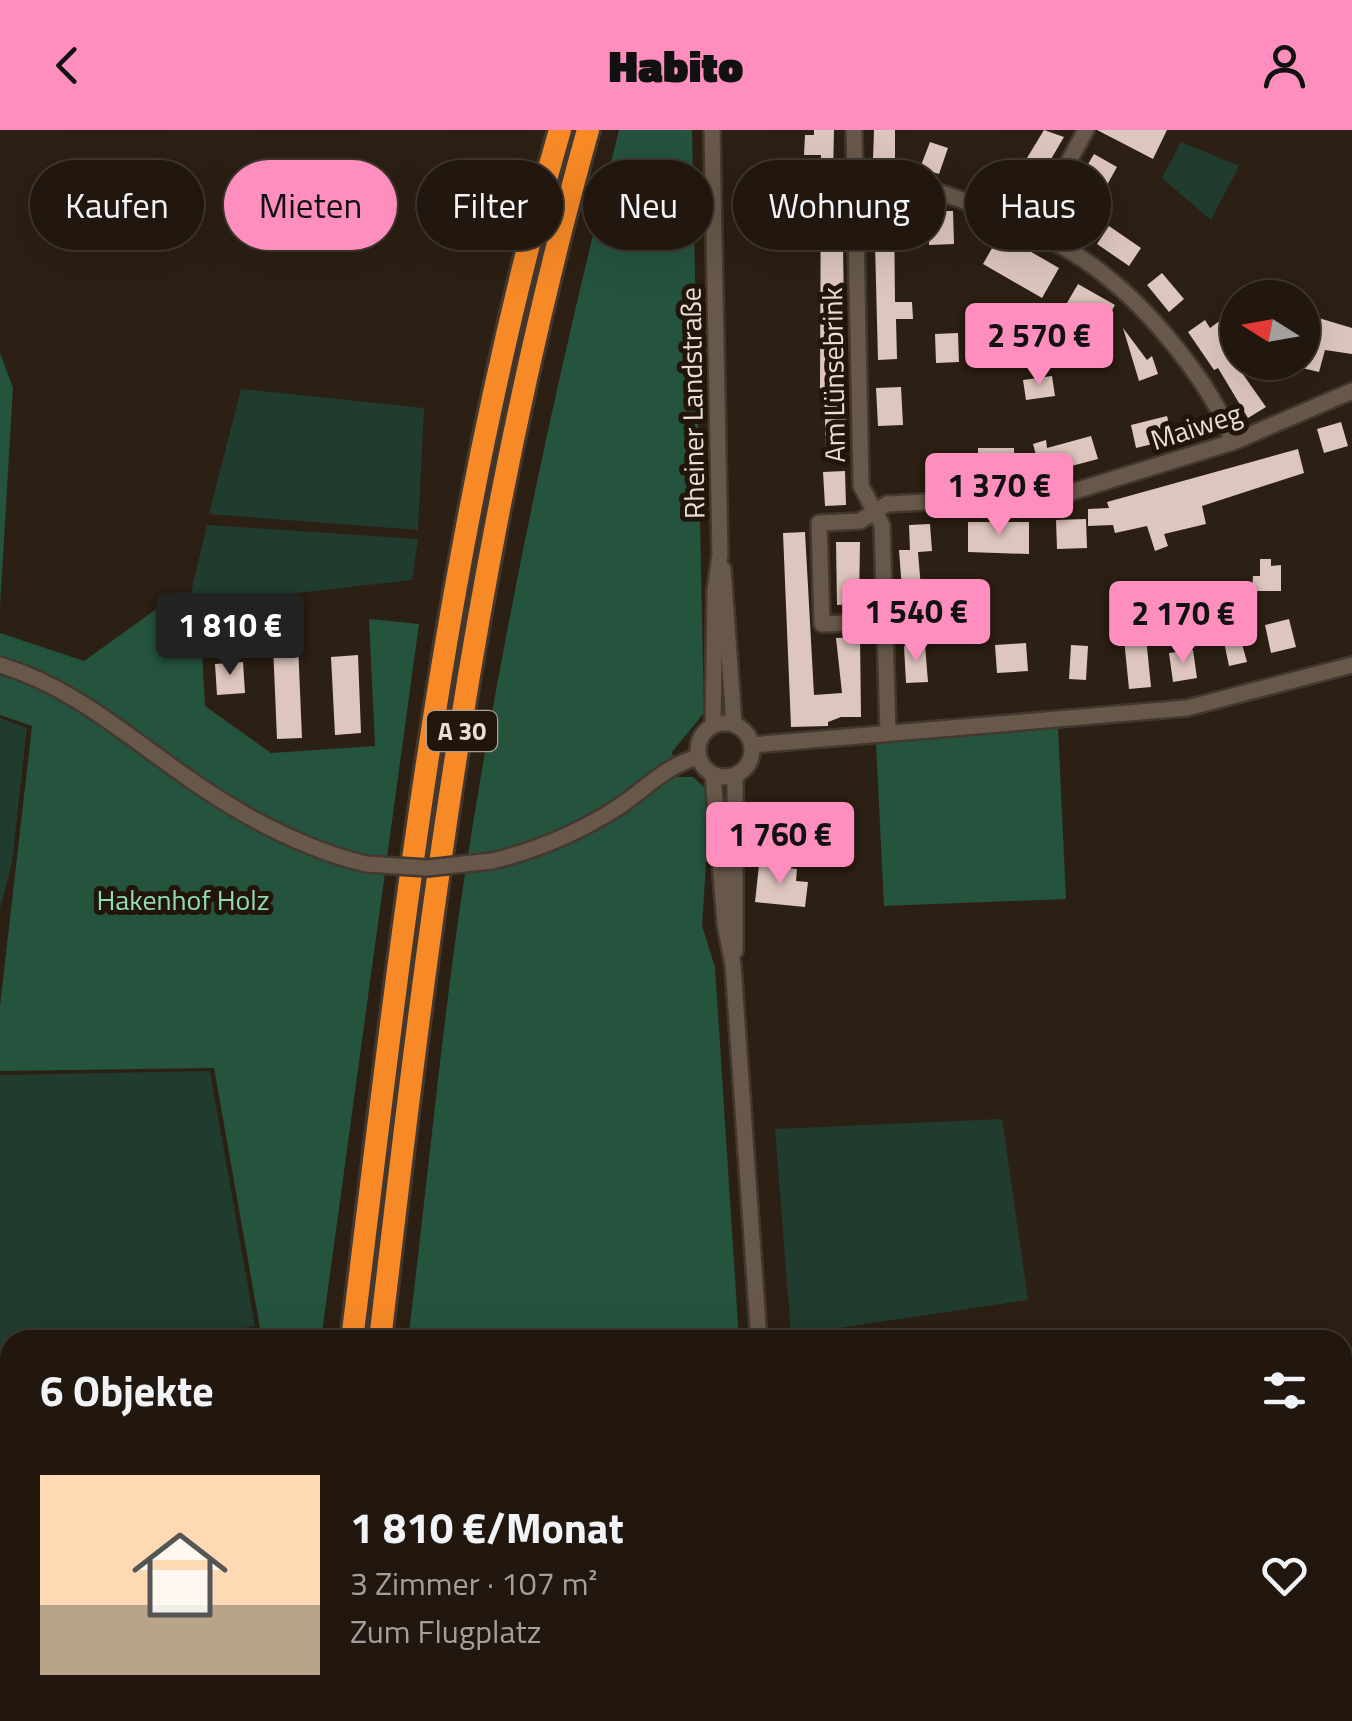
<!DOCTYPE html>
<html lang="de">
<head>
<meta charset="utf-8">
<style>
	:root { --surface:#21170e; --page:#2d241c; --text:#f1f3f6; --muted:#a29f9e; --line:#3e362e; --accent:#fd8ebe }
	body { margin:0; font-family:"Titillium Web",sans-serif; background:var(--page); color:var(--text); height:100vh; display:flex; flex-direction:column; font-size:38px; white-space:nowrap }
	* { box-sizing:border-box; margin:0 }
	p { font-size:32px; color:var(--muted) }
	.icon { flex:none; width:55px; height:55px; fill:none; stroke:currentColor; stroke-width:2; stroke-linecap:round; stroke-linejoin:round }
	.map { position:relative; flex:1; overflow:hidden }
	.side { position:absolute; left:0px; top:1200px; width:1352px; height:392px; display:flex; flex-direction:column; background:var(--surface); border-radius:30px 30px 0 0; box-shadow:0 10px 40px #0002,0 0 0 2px var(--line) }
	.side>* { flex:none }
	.hud { position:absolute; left:30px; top:30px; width:1292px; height:90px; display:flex; gap:20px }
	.needle { width:65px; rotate:281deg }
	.fabs { position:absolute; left:1220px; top:150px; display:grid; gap:20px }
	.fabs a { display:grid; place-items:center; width:100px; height:100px; border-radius:50%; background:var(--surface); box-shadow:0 10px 40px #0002,0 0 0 2px var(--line); font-size:50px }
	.price { position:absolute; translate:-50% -85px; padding:0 22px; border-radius:10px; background:var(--accent); color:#111; font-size:32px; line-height:65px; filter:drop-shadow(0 2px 5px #0008) }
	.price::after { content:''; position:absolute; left:50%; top:60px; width:30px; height:22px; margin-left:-15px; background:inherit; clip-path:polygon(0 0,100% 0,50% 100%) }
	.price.selected { background:#222; color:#fff }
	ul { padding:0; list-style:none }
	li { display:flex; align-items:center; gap:30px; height:250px; padding:0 40px }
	li span { display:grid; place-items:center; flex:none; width:280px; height:200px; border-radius:0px; color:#555 }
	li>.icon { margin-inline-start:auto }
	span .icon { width:120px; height:120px; fill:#fffc; stroke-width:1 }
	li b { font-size:42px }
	h2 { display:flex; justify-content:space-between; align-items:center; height:120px; padding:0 40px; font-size:42px }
	.pill { padding:0 35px; border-radius:45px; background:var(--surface); box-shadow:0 10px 40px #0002,0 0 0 2px var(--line); font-size:35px; line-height:90px }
	.pill.selected { background:var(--accent); color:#111 }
	header { display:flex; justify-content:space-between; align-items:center; height:130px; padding:0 40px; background:var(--accent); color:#111; font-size:45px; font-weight:800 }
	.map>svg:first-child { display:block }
	.green { fill:#203c2f }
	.forest { fill:#24533e }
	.building { fill:#ddc6bd }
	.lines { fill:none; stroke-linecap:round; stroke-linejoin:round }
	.minor-casing { stroke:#423830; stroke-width:20 }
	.highway-casing { stroke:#423830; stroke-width:28 }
	.minor { stroke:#67584a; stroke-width:15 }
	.highway { stroke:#f78a27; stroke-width:22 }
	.minor-bridge-casing { stroke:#423830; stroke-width:20; stroke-linecap:butt }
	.minor-bridge { stroke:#67584a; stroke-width:15 }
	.labels { text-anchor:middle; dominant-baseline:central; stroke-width:10; stroke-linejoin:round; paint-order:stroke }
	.shield { fill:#22160a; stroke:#aca299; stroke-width:2.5 }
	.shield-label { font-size:25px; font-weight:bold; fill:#e7ded6 }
	.street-label { font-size:28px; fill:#e7ded6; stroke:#22160a }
	.park-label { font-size:28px; fill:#8fdcb6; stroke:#22160a }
</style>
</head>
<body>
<header><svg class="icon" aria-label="back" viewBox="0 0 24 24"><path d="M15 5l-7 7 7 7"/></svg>Habito<svg class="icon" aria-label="person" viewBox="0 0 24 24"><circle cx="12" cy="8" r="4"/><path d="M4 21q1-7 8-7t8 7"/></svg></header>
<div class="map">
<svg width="1352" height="1591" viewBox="0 0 1352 1591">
	<rect width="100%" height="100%" fill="#2c1f13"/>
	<path class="green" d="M1181,12L1239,36L1211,90L1162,48Z
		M241,259L424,278L418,400L209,384Z
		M207,395L418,409L412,450L188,475Z
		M0,588L27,598L12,732L0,779Z
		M210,941L255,1196L172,1210H10V1237H0V945Z
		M1002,989L1028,1170L791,1205L775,999Z"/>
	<path class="forest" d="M619,0H692L704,583L672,622L678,647H693L706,659L708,702L702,796L715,837L739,1210H408C427,1057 441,903 464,750C503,498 556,248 619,0Z
		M0,223L13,258L0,477Z
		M180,462L175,483L201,502L205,576L271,623L375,616L369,489L419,494L321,1210H194L260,1198L214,938L0,941V876L32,596L0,585V503L84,531Z
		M1058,598L1066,769L884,776L876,614Z
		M10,1274V1582L279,1583L278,1591H0V1322Z"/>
	<path class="building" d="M814,0H834L833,45H842L846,318L826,319L824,259H820L821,25H804L805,5H814Z
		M874,0H895V29H873Z
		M1044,0L1064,7L1040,48L1034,44L1015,80L987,68L999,44L1013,51Z
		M1097,0H1167L1153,29Z
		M930,12L948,18L939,44L920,38Z
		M1094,24L1117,37L1102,64L1078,51Z
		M894,74L895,172H912L913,189H896L897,229L878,230L874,75Z
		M934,81H953L954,114L929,115V91H935Z
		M1109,96L1141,118L1129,136L1097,114Z
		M1000,104L1059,138L1042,168L983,134Z
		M1162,143L1184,169L1169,182L1147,155Z
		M1078,154L1115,175L1101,199L1064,178Z
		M1302,183L1352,198V224L1325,220L1319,242L1302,238Z
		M992,184L1026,199L1016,224L981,209Z
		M1229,184L1238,196V206L1223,216L1266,277L1248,288L1218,238L1214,240L1188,202L1205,190L1210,198Z
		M1123,198L1147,230L1152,226L1158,244L1139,251Z
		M958,203L959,232L936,233L935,204Z
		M1052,246L1055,266L1026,270L1023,250Z
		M901,257L903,295L878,296L876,258Z
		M1167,286L1173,309L1136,318L1131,295Z
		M1341,292L1348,316L1324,323L1317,299Z
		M1091,306L1098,329L1041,344L1033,314L1046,310L1047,318Z
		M978,318H1014L1015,345H1007V357L950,360V332H970V325H978Z
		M1298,319L1304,343L1202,376L1206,394L1164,404L1168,416L1155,421L1147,396L1115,403L1113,395L1088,396V379L1109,378L1107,372Z
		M845,341L846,375L825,376L823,342Z
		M1086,389L1087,418L1057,419L1056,390Z
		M968,392H1029V424L968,422Z
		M930,394L932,421L918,422L921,458L902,460L899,420H910L909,395Z
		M805,402L814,565L842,563L836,508L860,507L861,587H841L828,592V596L791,597L783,403Z
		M836,412H860L859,474L837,475Z
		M1260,429H1271V436L1281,435V461H1252L1253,446H1260Z
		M1242,479L1248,508L1241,510L1247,532L1229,536L1223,507L1232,505L1227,483Z
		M1289,489L1296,517L1271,523L1265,495Z
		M1146,507L1151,557L1129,559L1124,509Z
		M1026,513L1028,541L997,543L995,515Z
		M298,514L302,608L277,609L273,515Z
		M925,515L928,552L906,553L904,516Z
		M1071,515L1088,516L1086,550L1069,549Z
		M1193,520L1197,548L1173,552L1169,523Z
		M358,525L361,603L335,605L331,527Z
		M243,532L245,563L217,565L215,534Z
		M759,735L797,739L796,751L808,752L805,777L755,772Z"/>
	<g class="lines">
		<defs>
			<path id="minor" d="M712,0L720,425L715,461L713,595
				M854,0L861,356L882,395L888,603
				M854,46C924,47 1047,99 1102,143C1151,181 1212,254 1233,312
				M1030,102L1086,0
				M723,439L734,594
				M885,492L822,494L819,393L860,391L887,374L1062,365L1233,312L1352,261
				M0,535C72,557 125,604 185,646C240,685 300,718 366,734
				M698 620a27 27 0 1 1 54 0a27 27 0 1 1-54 0Z
				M752,615L1187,578L1352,535
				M713,645L725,794L733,835L759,1210
				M735,646V821
				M492,731C538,720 580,702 620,676C646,658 667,635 698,627
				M799,1582L801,1591
				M591,1591L592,1582"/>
			<path id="highway" d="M352,1210C402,805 446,393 560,0
				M380,1210C427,805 477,394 588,0
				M309,1591L310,1582
				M337,1591L338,1582"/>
		</defs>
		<use href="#minor" class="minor-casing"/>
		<use href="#highway" class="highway-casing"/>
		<use href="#minor" class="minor"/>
		<use href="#highway" class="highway"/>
		<defs>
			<path id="minor-bridge" d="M366,734L427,738L492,731"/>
		</defs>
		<use href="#minor-bridge" class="minor-bridge-casing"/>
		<use href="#minor-bridge" class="minor-bridge"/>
	</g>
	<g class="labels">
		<rect class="shield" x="427" y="581" width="70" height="40" rx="8"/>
		<g class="shield-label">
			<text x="462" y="601">A 30</text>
		</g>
		<g class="street-label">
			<text transform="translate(833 245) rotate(-91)">Am Lünsebrink</text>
			<text transform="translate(692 273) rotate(-91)">Rheiner Landstraße</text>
			<text transform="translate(1196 296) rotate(-18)">Maiweg</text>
		</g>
		<g class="park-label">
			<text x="183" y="769">Hakenhof Holz</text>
		</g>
	</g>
</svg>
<div class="fabs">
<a><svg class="needle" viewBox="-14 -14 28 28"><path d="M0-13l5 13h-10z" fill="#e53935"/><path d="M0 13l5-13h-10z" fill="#a29f9e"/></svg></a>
</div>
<b class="price" style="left:1039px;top:258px">2 570 €</b>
<b class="price" style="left:999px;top:408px">1 370 €</b>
<b class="price" style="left:916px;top:534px">1 540 €</b>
<b class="price" style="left:1183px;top:536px">2 170 €</b>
<b class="price selected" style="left:230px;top:548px">1 810 €</b>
<b class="price" style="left:780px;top:757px">1 760 €</b>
<div class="hud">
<a class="pill">Kaufen</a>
<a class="pill selected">Mieten</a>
<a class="pill">Filter</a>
<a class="pill">Neu</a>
<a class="pill">Wohnung</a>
<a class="pill">Haus</a>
</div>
<section class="side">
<h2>6 Objekte<svg class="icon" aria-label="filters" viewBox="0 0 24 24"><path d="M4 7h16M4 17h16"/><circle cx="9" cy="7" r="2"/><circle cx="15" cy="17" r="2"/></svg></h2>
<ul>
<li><span style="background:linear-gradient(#ffd9b3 65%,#b9a48a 0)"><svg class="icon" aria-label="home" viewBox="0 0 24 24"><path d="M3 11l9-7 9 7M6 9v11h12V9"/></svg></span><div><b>1 810 €/Monat</b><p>3 Zimmer · 107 m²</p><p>Zum Flugplatz</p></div><svg class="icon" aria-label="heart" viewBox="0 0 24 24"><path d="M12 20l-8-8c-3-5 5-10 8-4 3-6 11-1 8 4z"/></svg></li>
</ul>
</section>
</div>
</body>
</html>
